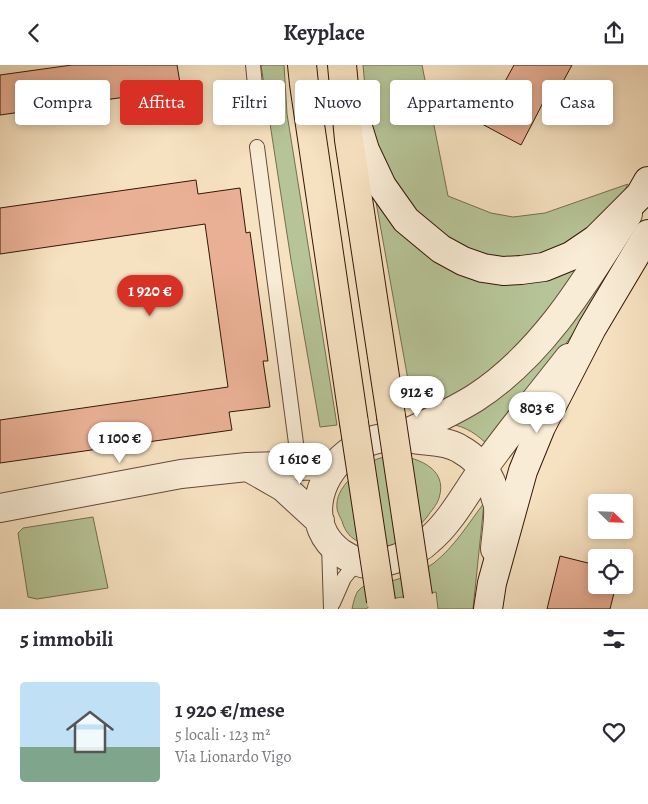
<!DOCTYPE html>
<html lang="it">
<head>
<meta charset="utf-8">
<style>
	:root { --surface:#fff; --page:#f2f2f3; --text:#2b2b33; --muted:#7c7c81; --accent:#d93025 }
	body { margin:0; font-family:Alegreya,serif; background:var(--page); color:var(--text); height:100vh; display:flex; flex-direction:column; font-size:19px; white-space:nowrap }
	* { box-sizing:border-box; margin:0 }
	p { font-size:16px; color:var(--muted) }
	.icon { flex:none; width:28px; height:28px; fill:none; stroke:currentColor; stroke-width:2; stroke-linecap:round; stroke-linejoin:round }
	.map { position:relative; height:544px; overflow:hidden }
	.drawer { display:flex; flex-direction:column; background:var(--surface); flex:1 }
	.drawer>* { flex:none }
	.banner { position:absolute; left:15px; top:15px; width:619px; height:45px; display:flex; gap:10px }
	.needle { width:32px; rotate:113deg }
	.tools { position:absolute; left:588px; top:429px; display:grid; gap:10px }
	.tools a { display:grid; place-items:center; width:45px; height:45px; border-radius:5px; background:var(--surface); box-shadow:0 2px 8px #0003; font-size:25px }
	.price { position:absolute; translate:-50% -42px; padding:0 11px; border-radius:18px; background:#fff; color:#222; font-size:16px; line-height:32px; filter:drop-shadow(0 1px 2px #0008) }
	.price::after { content:''; position:absolute; left:50%; top:30px; width:15px; height:11px; margin-left:-8px; background:inherit; clip-path:polygon(0 0,100% 0,50% 100%) }
	.price.current { background:var(--accent); color:#fff }
	ul { padding:0; list-style:none }
	li { display:flex; align-items:center; gap:15px; height:125px; padding:0 20px }
	li span { display:grid; place-items:center; flex:none; width:140px; height:100px; border-radius:5px; color:#555 }
	li>.icon { margin-inline-start:auto }
	span .icon { width:60px; height:60px; fill:#fffc; stroke-width:1 }
	li b { font-size:21px }
	h2 { display:flex; justify-content:space-between; align-items:center; height:60px; padding:0 20px; font-size:21px }
	.pill { padding:0 18px; border-radius:5px; background:var(--surface); box-shadow:0 2px 8px #0003; font-size:18px; line-height:45px }
	.pill.current { background:var(--accent); color:#fff }
	header { display:flex; justify-content:space-between; align-items:center; height:65px; padding:0 20px; background:var(--surface); font-size:22px; font-weight:700 }
	.map>svg:first-child { display:block }
	.green { fill:#b6c497; stroke:#766e4f }
	.building { fill:#e9b095; stroke:#351707 }
	.lines { fill:none; stroke-linecap:round; stroke-linejoin:round }
	.service-casing { stroke:#654a35; stroke-width:16 }
	.tertiary-casing { stroke:#654a35; stroke-width:30 }
	.secondary-casing { stroke:#351707; stroke-width:30 }
	.primary-casing { stroke:#351707; stroke-width:30 }
	.service { stroke:#f9ecd6; stroke-width:14 }
	.tertiary { stroke:#f9ecd6; stroke-width:28 }
	.secondary { stroke:#f9ecd6; stroke-width:28 }
	.primary { stroke:#f6e1c0; stroke-width:28 }
	.primary-bridge-casing { stroke:#351707; stroke-width:30; stroke-linecap:butt }
	.primary-bridge { stroke:#f6e1c0; stroke-width:28 }
</style>
</head>
<body>
<header><svg class="icon" aria-label="back" viewBox="0 0 24 24"><path d="M15 5l-7 7 7 7"/></svg>Keyplace<svg class="icon" aria-label="share" viewBox="0 0 24 24"><path d="M12 15V3M7 8l5-5 5 5M5 13v7h14v-7"/></svg></header>
<div class="map">
<svg width="648" height="544" viewBox="0 0 648 544">
	<rect width="100%" height="100%" fill="#f6e1c0"/>
	<filter id="stains"><feTurbulence type="fractalNoise" baseFrequency=".004" numOctaves="4"/><feColorMatrix values="0 0 0 0 .2 0 0 0 0 .09 0 0 0 0 .02 0 0 0 .5 -.17"/></filter>
	<radialGradient id="worn" r=".72"><stop offset=".6" stop-color="#630" stop-opacity="0"/><stop offset="1" stop-color="#630" stop-opacity=".3"/></radialGradient>
	<path class="green" d="M261,0H284L287,49L337,360L320,362L291,195Z
		M363,0H422L448,131L491,148L513,152L545,148L628,119L620,134L592,165L540,193L485,192L456,180L411,144L376,81L365,22Z
		M376,137L412,174L435,194L583,200L552,242L500,300L457,331L414,348Z
		M628,172L630,173C618,193 608,214 596,233C563,285 528,334 490,382C478,370 466,361 449,359Z
		M391,390C414,391 449,402 439,433C437,440 431,446 427,452C421,459 415,466 408,471C399,477 391,482 380,482C375,482 367,480 362,478C351,474 345,467 342,456C339,450 336,445 337,438C338,421 359,404 373,396C378,393 385,392 391,390Z
		M484,438L473,544H438L436,527L396,533L372,539L366,544H352C353,539 355,530 358,526C366,516 384,518 395,515C408,511 423,506 434,498C455,481 468,459 484,438Z
		M93,452L108,523L37,534L28,532L18,468L23,463Z"/>
	<path class="building" d="M72,0H177L181,24L0,50V10Z
		M514,0H572L552,37L545,34L521,80L482,59Z
		M196,115L198,129L240,123L246,168L250,167L268,296H263L270,342L229,347L232,365L0,398V355L228,322L205,159L0,189V143Z
		M560,491L596,500V520H616L610,544H547Z"/>
	<g class="lines">
		<defs>
			<path id="service" d="M253,0L257,40
				M257,82L299,401
				M329,479L331,544
				M333,538L344,513L357,497"/>
			<path id="tertiary" d="M400,371C426,359 451,348 475,333C543,289 586,216 628,149
				M248,402L283,422L320,456
				M0,443L181,409L247,402L335,400
				M495,484C496,470 499,456 498,442C498,439 496,435 495,431C494,427 493,421 491,417C485,403 473,391 460,384C446,375 428,377 413,374C389,369 368,373 348,388C316,413 304,461 341,488C349,493 359,499 369,499C379,499 389,496 398,493C409,489 420,484 428,476C451,457 465,429 483,404C510,366 540,330 569,293"/>
			<path id="secondary" d="M352,43L365,85L382,121L406,155L441,184L463,196L483,203L503,206L521,205L544,202L571,191L596,174L640,130L648,116
				M488,544L492,518L523,406L541,362L592,263L648,169"/>
			<path id="primary" d="M302,0L304,19L354,358
				M342,0L349,75L391,351"/>
		</defs>
		<use href="#service" class="service-casing"/>
		<use href="#tertiary" class="tertiary-casing"/>
		<use href="#secondary" class="secondary-casing"/>
		<use href="#primary" class="primary-casing"/>
		<use href="#service" class="service"/>
		<use href="#tertiary" class="tertiary"/>
		<use href="#secondary" class="secondary"/>
		<use href="#primary" class="primary"/>
		<defs>
			<path id="primary-bridge" d="M391,351L418,531
				M354,358L381,536"/>
		</defs>
		<use href="#primary-bridge" class="primary-bridge-casing"/>
		<use href="#primary-bridge" class="primary-bridge"/>
	</g>
	<rect width="100%" height="100%" filter="url(#stains)"/>
	<rect width="100%" height="100%" fill="url(#worn)"/>
</svg>
<div class="tools">
<a><svg class="needle" viewBox="-14 -14 28 28"><path d="M0-13l5 13h-10z" fill="#e53935"/><path d="M0 13l5-13h-10z" fill="#7c7c81"/></svg></a>
<a><svg class="icon" aria-label="locate" viewBox="0 0 24 24"><circle cx="12" cy="12" r="6"/><path d="M12 2v4M12 18v4M2 12h4M18 12h4"/></svg></a>
</div>
<b class="price current" style="left:150px;top:252px">1 920 €</b>
<b class="price" style="left:417px;top:353px">912 €</b>
<b class="price" style="left:537px;top:369px">803 €</b>
<b class="price" style="left:120px;top:399px">1 100 €</b>
<b class="price" style="left:300px;top:420px">1 610 €</b>
<div class="banner">
<a class="pill">Compra</a>
<a class="pill current">Affitta</a>
<a class="pill">Filtri</a>
<a class="pill">Nuovo</a>
<a class="pill">Appartamento</a>
<a class="pill">Casa</a>
</div>
</div>
<section class="drawer">
<h2>5 immobili<svg class="icon" aria-label="filters" viewBox="0 0 24 24"><path d="M4 7h16M4 17h16"/><circle cx="9" cy="7" r="2"/><circle cx="15" cy="17" r="2"/></svg></h2>
<ul>
<li><span style="background:linear-gradient(#bfe0f5 65%,#7fa58c 0)"><svg class="icon" aria-label="home" viewBox="0 0 24 24"><path d="M3 11l9-7 9 7M6 9v11h12V9"/></svg></span><div><b>1 920 €/mese</b><p>5 locali · 123 m²</p><p>Via Lionardo Vigo</p></div><svg class="icon" aria-label="heart" viewBox="0 0 24 24"><path d="M12 20l-8-8c-3-5 5-10 8-4 3-6 11-1 8 4z"/></svg></li>
</ul>
</section>
</body>
</html>
